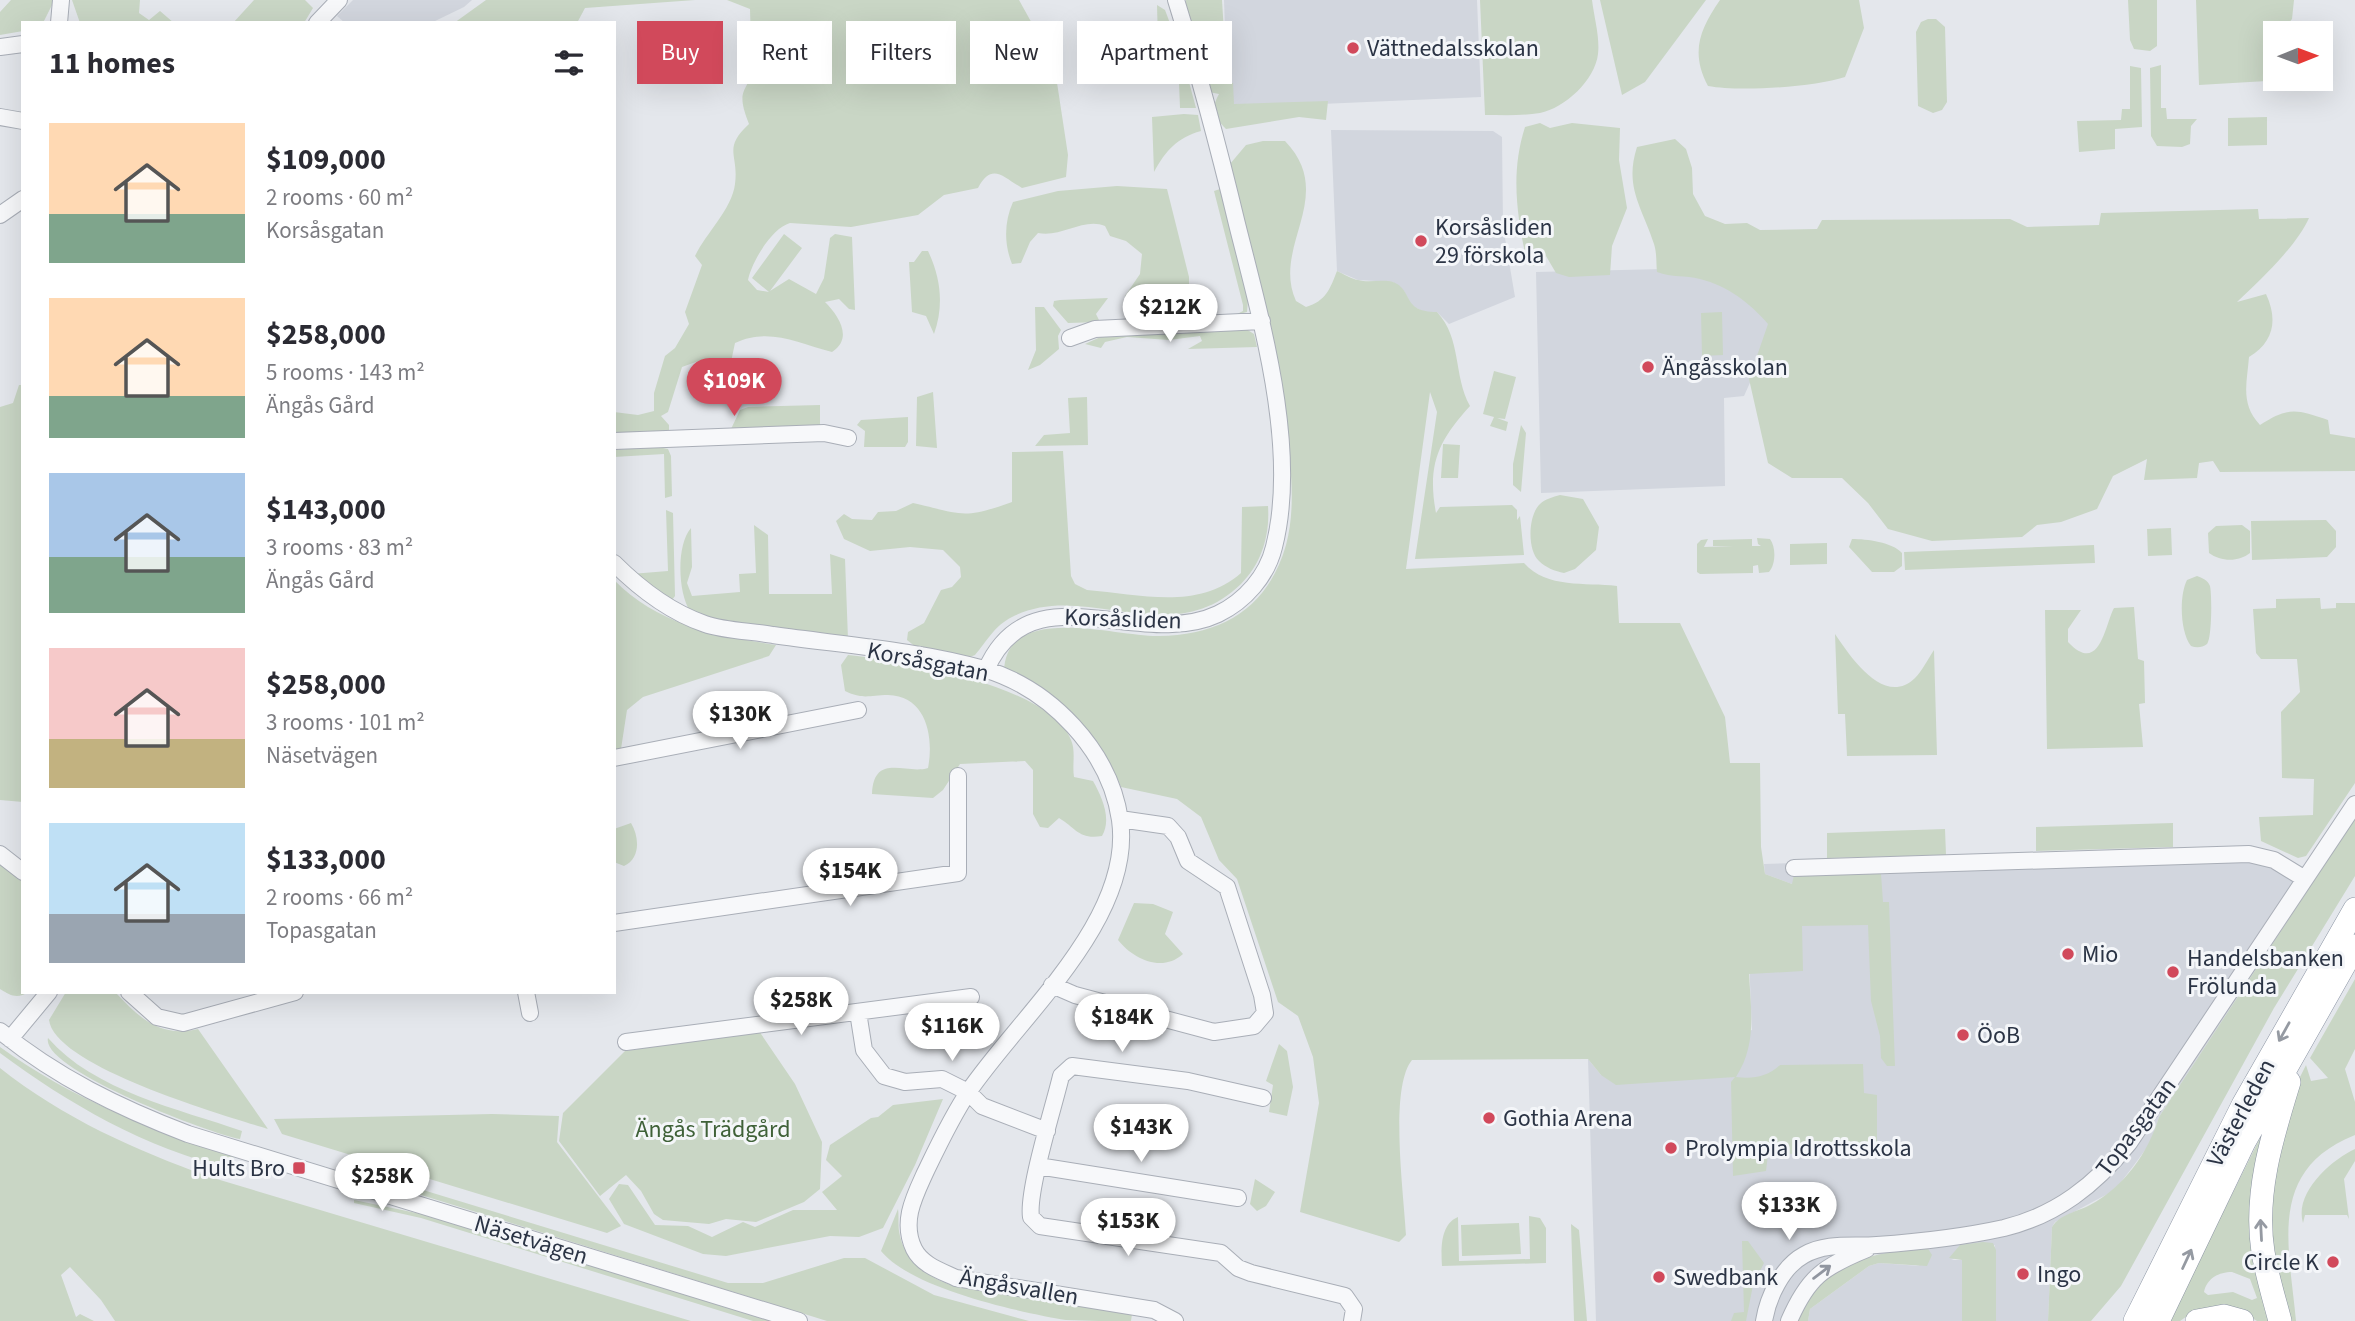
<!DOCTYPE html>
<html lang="en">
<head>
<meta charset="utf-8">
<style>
	:root { --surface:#fff; --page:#f2f2f3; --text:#2b2b33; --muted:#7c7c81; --accent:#d1495b }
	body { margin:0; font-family:"Source Sans 3",sans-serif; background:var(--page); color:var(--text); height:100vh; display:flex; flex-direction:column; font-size:26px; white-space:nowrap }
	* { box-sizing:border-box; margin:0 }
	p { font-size:23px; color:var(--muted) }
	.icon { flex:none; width:38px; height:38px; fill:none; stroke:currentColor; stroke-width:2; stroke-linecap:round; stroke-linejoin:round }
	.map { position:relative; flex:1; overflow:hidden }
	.sheet { position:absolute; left:21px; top:21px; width:595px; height:973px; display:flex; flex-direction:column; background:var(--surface); border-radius:0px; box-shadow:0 7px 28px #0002 }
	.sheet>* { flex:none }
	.guide { position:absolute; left:637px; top:21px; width:665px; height:63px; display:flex; gap:14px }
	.needle { width:46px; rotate:89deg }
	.controls { position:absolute; left:2263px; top:21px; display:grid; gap:14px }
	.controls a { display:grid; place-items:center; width:70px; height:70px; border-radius:0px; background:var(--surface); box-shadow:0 7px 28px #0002; font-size:35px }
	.price { position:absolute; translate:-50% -60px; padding:0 16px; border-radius:24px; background:#fff; color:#222; font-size:23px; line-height:46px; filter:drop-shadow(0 2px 4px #0008) }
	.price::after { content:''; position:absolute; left:50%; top:42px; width:21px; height:16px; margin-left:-10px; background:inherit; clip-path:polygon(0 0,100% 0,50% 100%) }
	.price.current { background:var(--accent); color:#fff }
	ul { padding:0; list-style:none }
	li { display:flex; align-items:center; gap:21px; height:175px; padding:0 28px }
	li span { display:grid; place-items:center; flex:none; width:196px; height:140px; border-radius:0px; color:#555 }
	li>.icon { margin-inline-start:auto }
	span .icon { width:84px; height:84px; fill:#fffc; stroke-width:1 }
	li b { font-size:30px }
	h2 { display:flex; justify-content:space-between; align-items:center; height:84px; padding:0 28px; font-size:30px }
	.tag { padding:0 24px; border-radius:0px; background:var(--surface); box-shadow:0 7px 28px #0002; font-size:24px; line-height:63px }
	.tag.current { background:var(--accent); color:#fff }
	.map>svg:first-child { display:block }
	.built { fill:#d2d6de }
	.green { fill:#c9d6c5; fill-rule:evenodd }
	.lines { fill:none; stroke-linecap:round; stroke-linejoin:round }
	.minor-casing { stroke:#a9aeb7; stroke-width:18 }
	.highway-casing { stroke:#8b94a3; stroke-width:24 }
	.minor { stroke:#f7f8fa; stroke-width:16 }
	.highway { stroke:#fff; stroke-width:23 }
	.oneway { stroke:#959aa2 }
	.oneway2 { stroke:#9196a0 }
	.poi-dot { fill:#d1495b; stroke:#f4f6f9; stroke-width:2.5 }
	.labels { text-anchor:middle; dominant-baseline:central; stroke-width:6; stroke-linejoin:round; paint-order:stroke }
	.poi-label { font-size:24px; fill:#2b3445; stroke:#f4f6f9; text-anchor:start }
	.street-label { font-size:24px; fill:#2b3445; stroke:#f4f6f9 }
	.park-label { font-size:24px; fill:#3f6138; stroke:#f4f6f9 }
</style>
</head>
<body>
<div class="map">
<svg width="2355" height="1321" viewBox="0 0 2355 1321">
	<rect width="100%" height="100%" fill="#e4e7ec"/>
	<path class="built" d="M353,0H472L464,7L431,23H345L337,16Z
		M1224,0H1477L1481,97L1228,108Z
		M1331,130L1493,131L1502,137L1503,226L1515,297L1449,324L1437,312H1424L1411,305L1404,291L1393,282L1358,280L1337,271Z
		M1663,269L1710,274L1771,305L1770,338L1744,396L1724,398L1725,486L1541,493L1536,272Z
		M2258,848L2317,876L2159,1117L2151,1142L2134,1165L2115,1190L2055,1222L2052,1227L2048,1321H1996L1995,1245L1951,1260H1962V1321H1808L1810,1309L1869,1266L1879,1263L1920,1266L1872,1253L1796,1321H1596L1588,1059L1601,1075L1752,1030L1749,959L1792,884L1765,874L1764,864Z"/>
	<path class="green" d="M11,0H53V3L43,23H23V31L0,35V12Z
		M72,0H140L139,13L149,20L160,11L174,23H80Z
		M254,0H305L313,8L304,23H233Z
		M486,0H695L585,8L577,23H454Z
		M727,0H1019L1054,63L1068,155L1066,177L1022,188C1004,178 992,161 978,188L944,195L918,215L879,222L851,227L790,223C772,228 752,261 748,280L757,290L769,292L752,278L784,234L802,248L770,291L789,279L816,294L824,278L830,238L835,234L852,237L855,310L849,309L839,299L825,302C838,315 854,338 832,352C797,343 769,327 735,343L728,376L720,379L710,361L704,359L682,367L668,412L661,416L669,425V433L614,437V412L638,415L654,411V393L665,356L675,348L689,324L685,312L702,265L695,256C706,233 732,209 735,184C739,154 722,149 749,124C734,86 749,95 752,66C753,47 750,28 750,9Z
		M1186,0H1222L1227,83H1233L1234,104L1328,101L1326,120L1299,117L1226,129C1214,117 1210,110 1219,94L1209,92L1186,22Z
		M1480,0H1592C1594,17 1600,37 1598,54C1595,80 1565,108 1540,113C1522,116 1502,115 1485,115Z
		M1600,0H1706L1645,82L1622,95Z
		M1720,0H1859L1864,28L1845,77C1814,87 1740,92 1708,86C1690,52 1700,29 1720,0Z
		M2128,0H2157V46L2150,51L2134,49L2130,40Z
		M2196,0H2294L2292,19L2287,25L2301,24V33H2275V79H2302L2199,85Z
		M1157,5L1165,10L1177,42H1158Z
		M1928,19H1936L1945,27L1947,102L1942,110L1933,113L1918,106L1916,32L1921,22Z
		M1182,56L1196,108H1180L1178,57Z
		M2161,65V108H2166L2167,119H2197L2191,126L2190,144L2182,147L2157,146L2151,136L2150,68Z
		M2130,66L2141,68L2142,127L2115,129V149L2079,152L2077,121L2121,120L2122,109H2130Z
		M1184,114L1198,115L1201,131C1177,138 1166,150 1154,172L1152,117Z
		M2267,117V145L2228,146V118Z
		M1540,123L1550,128L1572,123L1620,128L1619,160L1627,208L1612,246L1610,275L1569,277L1556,273L1546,256L1542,265L1528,266C1517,218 1510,174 1525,127Z
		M1675,139L1686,149L1692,168L1693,194L1705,216L1725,224L1747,223L1760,230L1817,229L1822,220L2010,219L2027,227L2099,225L2101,213L2258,209L2259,219L2309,218C2296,247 2261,279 2237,302L2266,294C2278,320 2274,342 2249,357C2247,383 2240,404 2260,425C2289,407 2295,409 2328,420L2330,434L2355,438V471L2220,472L2213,461L2199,463L2197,478L2144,480L2147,459L2113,476L2097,509L2061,522L2037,525L2022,537L1932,541L1888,529L1868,503L1842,478H1792L1768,463L1749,379L1768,324C1750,303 1728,286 1700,279C1685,275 1672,278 1657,272C1656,263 1657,253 1654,244C1642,207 1624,187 1637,147Z
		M1263,141H1285C1338,196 1271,246 1296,301L1306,307C1326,301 1330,289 1337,271C1344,274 1351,279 1358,280C1369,283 1382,279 1393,282C1414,290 1401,312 1437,312C1462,339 1453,375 1470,406C1438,441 1427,465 1436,513L1440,507L1512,505L1517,510V520L1520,516L1524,555L1415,559L1437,412L1430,392L1406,569L1524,563C1547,589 1585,582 1617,586L1619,623H1680L1725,717L1730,763H1760L1761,847L1765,874L1792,884L1794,875L1881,874L1883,902H1889L1895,1066H1887L1881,1058L1880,1036L1871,1001L1868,925L1802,926L1803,971L1749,974C1751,1010 1757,1045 1736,1077C1753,1079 1767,1077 1780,1065L1863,1064L1864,1093L1877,1095V1153L1768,1154L1766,1171L1733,1176L1731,1082L1735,1077L1616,1085L1601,1075L1588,1059L1412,1060C1389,1088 1404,1195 1406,1235L1399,1242L1300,1212L1319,1103L1313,1057L1298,1016L1278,1002L1237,879L1219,860L1201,817L1177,799L1121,787C1096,726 1061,702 1004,672C1005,601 1116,637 1159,636C1222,635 1268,608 1286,545C1296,508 1291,466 1286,429C1275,339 1251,252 1230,164L1246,145Z
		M1117,186L1167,189L1189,277V301C1168,308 1140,316 1125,296L1140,274L1142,254L1126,241L1110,236L1105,226C1084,217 1061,238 1038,233L1030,242L1021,263L1012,264C1004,244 1004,222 1013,202L1058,191Z
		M1220,189L1248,300L1247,312L1235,315L1243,311V305L1214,191Z
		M922,251H928C941,278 944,306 934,334L926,316L912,312L909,262H914Z
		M1108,298L1096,314L1100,322L1068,323L1053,306L1054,301L1060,300Z
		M1035,307H1044L1061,330L1058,336L1059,349L1040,365L1028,370L1036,350Z
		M1722,312L1723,355L1702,356L1701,313Z
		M1246,329L1254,334L1257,347L1188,349L1202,341L1200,336L1169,340L1127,337L1105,342L1101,348L1085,344L1107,334Z
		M1494,371L1516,377L1505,419L1497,418L1508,422L1506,431L1490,426L1494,417L1483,414Z
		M19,385H23V802L0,800V407L13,403Z
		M933,392L937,448L916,446L917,397Z
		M1087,397L1088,445L1035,446L1044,435L1070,433L1068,398Z
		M820,405V427L731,429L740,410L748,407Z
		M908,417V442L905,447H864L865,431L857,425L861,420Z
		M1521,425L1526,433L1521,492L1513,485V464Z
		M1443,444L1460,445L1458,478H1441Z
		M658,447L668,449L671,456L672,496L665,498L664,454L614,457V450Z
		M1063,451L1071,576L1075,584L1087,590C1140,594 1198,611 1241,573L1242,507L1268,506C1270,535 1262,563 1241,584C1170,653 1085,579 1012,617C994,626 987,641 975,655L970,657L917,648L907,640L908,632L924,623L941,590L952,587L961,577L960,567L943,550L910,547L870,551L844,539L836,521L844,514L852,519L872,520L878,512L896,511L913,503C962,514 962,520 1012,502V452Z
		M1560,495L1583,499L1599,527L1596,550L1575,569L1564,573C1555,571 1546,568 1539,561C1527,550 1528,515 1540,504C1545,499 1553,497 1560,495Z
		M666,510L673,513L675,596L672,600L631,574L668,571Z
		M2326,520L2336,531V547L2327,557L2252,560L2251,521Z
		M754,525L768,535L769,594H832L830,554L845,559L848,639L717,619L690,611C678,593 676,545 691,528L692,567L687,583L692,596L740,592L739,574L756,573Z
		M2242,525L2250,531V553C2239,562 2221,562 2209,553L2208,533L2216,526Z
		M2171,528L2172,555L2148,556L2147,529Z
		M1757,538L1770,539C1776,547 1776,564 1769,572L1759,573L1758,565L1753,566V573L1700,574L1697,572V544L1701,540L1708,539L1704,547L1734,546H1713V540L1752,539V546H1761L1758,544Z
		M1852,539C1867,539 1892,542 1902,553V566L1894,572H1872L1849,547Z
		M1827,543V564L1790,565V544Z
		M2094,545L2095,563L1905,570L1904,552Z
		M2197,576C2202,578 2208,580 2210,586C2212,594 2212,638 2207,644C2202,648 2196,648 2191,646C2180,632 2179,596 2187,580Z
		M614,580C660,626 715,635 776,645L769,656L643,697L627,710L621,749L614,751Z
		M2320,598L2321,609L2336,608V603H2355V783L2306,856L2298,858L2261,841L2259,817L2313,815L2314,779L2282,778L2281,712L2300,692L2297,659H2261L2256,653L2253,609L2276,608V599Z
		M2134,607L2138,659L2144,661L2145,703L2139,704L2143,747L2047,749L2045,610H2081L2068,629V642C2100,676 2105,624 2114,608Z
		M1835,634C1850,656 1884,708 1915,678C1922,671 1928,659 1934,650L1937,755L1847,756L1845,714H1838Z
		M848,655C900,660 1049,685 1071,740C1076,751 1072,765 1074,777L1093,781C1102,797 1112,819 1102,836C1079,840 1076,828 1059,818L1048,828L1040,827L1033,814V770L1025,761L960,764L943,790L933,798L872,794C874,752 906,775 928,768C934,738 927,696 888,695C869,695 864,700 845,691L841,665Z
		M2355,818V876L2274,1008L2121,1286L2091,1321H2048L2052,1227C2060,1214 2077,1212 2090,1205C2124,1187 2148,1153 2159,1117Z
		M631,823C640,838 640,859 624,866L614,862V829Z
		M2173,823V847L2036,851V827Z
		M1945,829L1946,855L1827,858V833Z
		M0,858L23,877V992H29C17,999 11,996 0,989Z
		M1134,903L1153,904L1173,912L1165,934L1183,954C1162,973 1133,959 1118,940Z
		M2355,979V1049L2345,1069L2355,1102V1135C2267,1170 2289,1245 2296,1321H2285L2265,1214L2292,1093L2306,1065L2311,1081L2328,1078L2310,1058Z
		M66,992H115C140,1018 159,1038 198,1029L268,1129C226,1116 55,1067 49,1020Z
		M759,1031L795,1084L822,1142L820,1189L804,1202L756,1222L726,1219L709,1224L663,1220L654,1214L641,1191L626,1175L600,1196L559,1141L563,1113L625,1051Z
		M48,1038C94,1091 179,1109 242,1131L240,1139C211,1134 40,1069 48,1038Z
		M1279,1044L1287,1051L1293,1087L1287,1116L1269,1112L1273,1085L1266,1081Z
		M0,1047C72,1099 150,1129 234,1157L229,1168C147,1149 67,1103 0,1053Z
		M0,1068C63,1118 135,1150 210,1177L691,1321H115L101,1300L70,1267L61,1275L76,1317L80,1314L94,1321H0Z
		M943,1099L915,1165L883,1228L859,1237L830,1236L726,1256L703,1254L624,1224L609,1199L619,1184L628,1185L655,1225L688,1226L712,1237L743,1222L755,1227L793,1210H837L822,1192L842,1176L826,1160L830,1145L871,1118L878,1117L893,1105Z
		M492,1114L559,1116L557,1142L621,1226L607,1233L282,1134L274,1119Z
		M2266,1126L2273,1321H2257L2249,1316L2193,1312L2180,1321H2169ZM2232,1272L2250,1279L2257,1298L2252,1300L2233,1292L2208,1295L2204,1292C2207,1278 2219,1272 2232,1272Z
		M2355,1149V1161L2344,1179L2349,1219L2347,1215H2305L2303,1223C2294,1193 2331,1160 2355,1149Z
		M362,1168L423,1190L728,1283H763L844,1258H865L934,1295L1029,1321H827L405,1190L361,1172Z
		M1255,1179L1275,1192L1266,1206L1257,1211L1250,1204Z
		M354,1200L426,1215L770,1321H753L421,1218L354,1203Z
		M898,1209C899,1215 898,1224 899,1231C903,1261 930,1280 958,1287L1128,1313L1132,1314L1131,1321C1111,1321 1087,1321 1066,1320C1019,1312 912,1289 881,1251Z
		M1529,1216L1540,1218L1546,1228V1263L1442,1266C1441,1250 1440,1224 1458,1217L1459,1261L1530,1259Z
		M1519,1223L1521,1254L1462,1256L1461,1225Z
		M1571,1224L1579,1230L1587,1321H1574Z
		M1742,1241H1748L1764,1263L1753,1285L1746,1321H1731L1734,1313L1744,1312Z
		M1983,1242L1993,1243L1996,1250V1321H1962V1260L1949,1258L1960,1245Z
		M1927,1247L1932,1255L1927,1266L1879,1263L1869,1266L1810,1309L1808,1321H1796C1818,1261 1870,1254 1927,1247Z"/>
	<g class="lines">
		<defs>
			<path id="minor" d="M59,23L61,0
				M317,23L339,0
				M0,47L23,44
				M0,117L23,121
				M0,215L23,199
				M1070,338L1095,329L1262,321
				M614,441L824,433L848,438
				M614,563C640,589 670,612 705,624C725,631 751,631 773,635C843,645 916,650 984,669C1051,689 1110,751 1120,820C1134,919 1020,1016 969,1091C952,1116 938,1146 925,1173C914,1197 901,1222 914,1249C922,1265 941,1271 956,1278L1154,1310L1175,1321
				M986,670C1030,568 1140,651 1218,614C1245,601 1267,576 1274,547C1299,449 1261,320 1237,224C1219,149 1199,74 1176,0
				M614,758L858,710
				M0,854L23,872
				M1794,868L2249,854L2274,860L2305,879
				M614,923L958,873V776
				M1052,985L1075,995L1214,1032L1254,1026L1265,1013L1262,995L1227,887L1188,861L1178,837L1168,826L1120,819
				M129,992L157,1017L183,1023L295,992
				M526,992L530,1013
				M858,1012L864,1050L884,1076L905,1082L942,1079L968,1092L982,1106L1047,1131
				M0,1031C56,1077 120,1108 188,1134L799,1321
				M10,1039L49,992
				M626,1042L971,997
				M1263,1098L1188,1081L1072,1066L1061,1076C1054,1106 1027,1191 1031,1217L1040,1226L1221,1253L1238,1268L1251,1273L1345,1296L1354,1309L1352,1321
				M1038,1166L1238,1198
				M1764,1321C1768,1297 1782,1267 1804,1255C1827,1242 1853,1247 1877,1245C1919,1242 1963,1237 2004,1228C2057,1215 2095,1185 2129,1143L2355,804
				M1789,1321C1808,1277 1823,1267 1867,1249"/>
			<path id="highway" d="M2135,1321L2243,1105L2355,909
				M2158,1321L2244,1142L2355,946
				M2197,1321L2224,1316L2242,1321
				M2280,1321C2274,1298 2267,1276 2263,1252C2254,1194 2272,1137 2289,1082"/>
		</defs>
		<use href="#minor" class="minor-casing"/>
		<use href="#highway" class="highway-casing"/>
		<use href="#minor" class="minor"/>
		<use href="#highway" class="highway"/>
	</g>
	<defs><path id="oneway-shaft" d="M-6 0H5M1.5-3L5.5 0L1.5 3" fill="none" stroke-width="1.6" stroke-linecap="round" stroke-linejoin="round" transform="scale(1.75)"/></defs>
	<g class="oneway">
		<use href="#oneway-shaft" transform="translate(2284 1032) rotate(119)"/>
		<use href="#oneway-shaft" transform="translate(2261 1230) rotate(-93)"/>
		<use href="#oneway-shaft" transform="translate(2187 1259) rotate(-65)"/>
	</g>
	<use class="oneway2" href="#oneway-shaft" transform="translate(1822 1272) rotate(-37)"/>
	<g class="poi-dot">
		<circle cx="1353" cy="48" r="7"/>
		<circle cx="1421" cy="241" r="7"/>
		<circle cx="1648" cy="367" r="7"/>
		<circle cx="2068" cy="954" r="7"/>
		<circle cx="2173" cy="972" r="7"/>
		<circle cx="1963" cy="1035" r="7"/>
		<circle cx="1489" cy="1118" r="7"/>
		<circle cx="1671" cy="1148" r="7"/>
		<rect x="292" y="1161" width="14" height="14" rx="3.5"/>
		<circle cx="2333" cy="1262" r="7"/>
		<circle cx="2023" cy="1274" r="7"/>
		<circle cx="1659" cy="1277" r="7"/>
	</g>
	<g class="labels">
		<g class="poi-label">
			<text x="1367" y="48">Vättnedalsskolan</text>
			<text x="1435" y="227">Korsåsliden<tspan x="1435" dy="28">29 förskola</tspan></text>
			<text x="1662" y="367">Ängåsskolan</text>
			<text x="2082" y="954">Mio</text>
			<text x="2187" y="958">Handelsbanken<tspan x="2187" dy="28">Frölunda</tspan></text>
			<text x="1977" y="1035">ÖoB</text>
			<text x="1503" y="1118">Gothia Arena</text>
			<text x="1685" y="1148">Prolympia Idrottsskola</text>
			<text x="285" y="1168" text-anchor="end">Hults Bro</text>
			<text x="2319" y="1262" text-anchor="end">Circle K</text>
			<text x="2037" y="1274">Ingo</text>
			<text x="1673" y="1277">Swedbank</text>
		</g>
		<g class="street-label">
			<text transform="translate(1123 619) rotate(2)">Korsåsliden</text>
			<text transform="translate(928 662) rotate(11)">Korsåsgatan</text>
			<text transform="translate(2241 1113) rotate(-62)">Västerleden</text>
			<text transform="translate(2136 1127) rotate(-53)">Topasgatan</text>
			<text transform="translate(531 1240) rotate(17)">Näsetvägen</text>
			<text transform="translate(1019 1287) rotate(10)">Ängåsvallen</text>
		</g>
		<g class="park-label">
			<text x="713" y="1129">Ängås Trädgård</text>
		</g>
	</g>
</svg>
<div class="controls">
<a><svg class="needle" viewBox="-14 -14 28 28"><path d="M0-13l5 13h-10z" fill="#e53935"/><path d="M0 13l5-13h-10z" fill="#7c7c81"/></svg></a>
</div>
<b class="price" style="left:1170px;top:344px">$212K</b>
<b class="price current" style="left:734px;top:418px">$109K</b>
<b class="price" style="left:740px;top:751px">$130K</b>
<b class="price" style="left:850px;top:908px">$154K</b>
<b class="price" style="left:801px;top:1037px">$258K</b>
<b class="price" style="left:1122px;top:1054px">$184K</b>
<b class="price" style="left:952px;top:1063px">$116K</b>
<b class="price" style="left:1141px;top:1164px">$143K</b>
<b class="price" style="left:382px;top:1213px">$258K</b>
<b class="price" style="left:1789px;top:1242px">$133K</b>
<b class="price" style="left:1128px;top:1258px">$153K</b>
<div class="guide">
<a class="tag current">Buy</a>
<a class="tag">Rent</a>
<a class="tag">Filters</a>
<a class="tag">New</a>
<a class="tag">Apartment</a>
</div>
<section class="sheet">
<h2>11 homes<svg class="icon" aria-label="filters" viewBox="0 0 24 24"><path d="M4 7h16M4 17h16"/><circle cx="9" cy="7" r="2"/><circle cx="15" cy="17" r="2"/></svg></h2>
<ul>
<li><span style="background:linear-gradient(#ffd9b3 65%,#7fa58c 0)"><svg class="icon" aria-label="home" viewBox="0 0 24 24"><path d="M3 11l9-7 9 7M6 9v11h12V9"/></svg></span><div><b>$109,000</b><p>2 rooms · 60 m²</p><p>Korsåsgatan</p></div></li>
<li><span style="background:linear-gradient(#ffd9b3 70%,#7fa58c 0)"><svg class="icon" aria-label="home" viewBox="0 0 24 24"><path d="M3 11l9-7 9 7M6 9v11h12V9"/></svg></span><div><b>$258,000</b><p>5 rooms · 143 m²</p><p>Ängås Gård</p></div></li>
<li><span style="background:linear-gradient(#a9c7e8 60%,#7fa58c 0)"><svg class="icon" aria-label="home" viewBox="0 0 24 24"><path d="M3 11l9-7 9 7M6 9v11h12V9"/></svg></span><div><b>$143,000</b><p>3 rooms · 83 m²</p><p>Ängås Gård</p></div></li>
<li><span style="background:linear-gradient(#f6c9c9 65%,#c2b280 0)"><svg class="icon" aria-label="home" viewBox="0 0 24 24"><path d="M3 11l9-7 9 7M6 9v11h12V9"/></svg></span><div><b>$258,000</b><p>3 rooms · 101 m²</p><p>Näsetvägen</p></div></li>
<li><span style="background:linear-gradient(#bfe0f5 65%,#9aa5b1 0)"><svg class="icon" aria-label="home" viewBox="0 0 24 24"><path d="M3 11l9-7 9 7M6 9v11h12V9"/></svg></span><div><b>$133,000</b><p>2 rooms · 66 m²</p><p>Topasgatan</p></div></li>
</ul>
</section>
</div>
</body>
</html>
